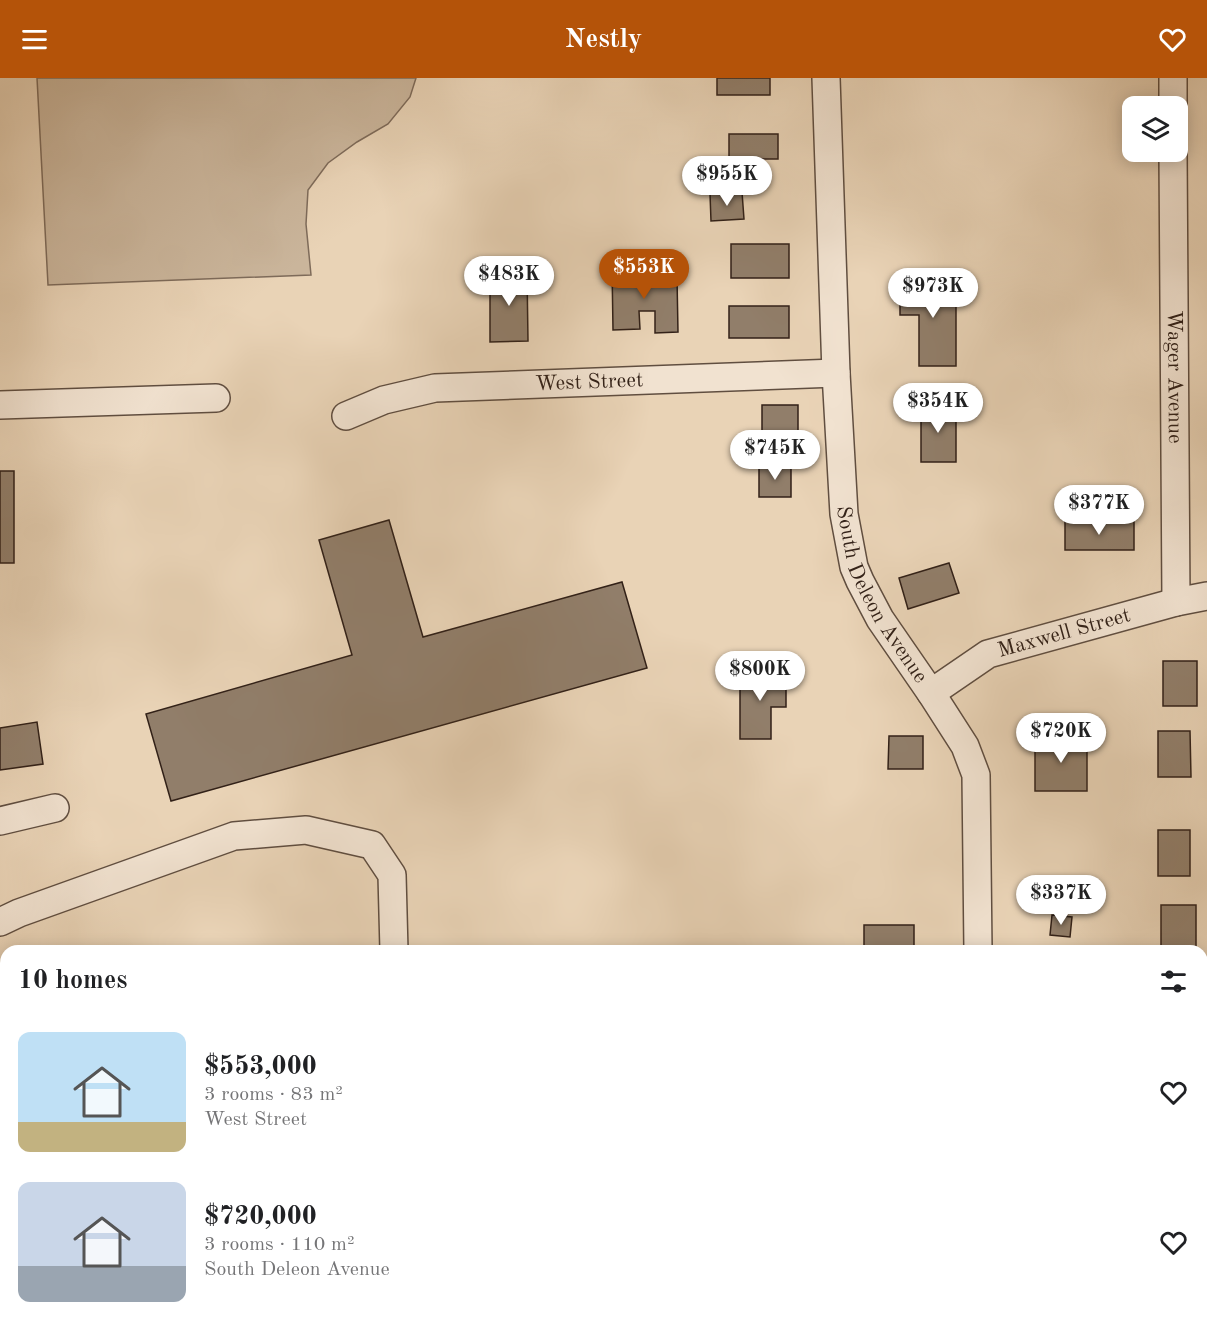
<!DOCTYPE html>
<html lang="en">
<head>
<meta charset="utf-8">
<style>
	:root { --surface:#fff; --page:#f6f6f6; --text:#202124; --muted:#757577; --accent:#b45309 }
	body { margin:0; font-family:"Old Standard TT",serif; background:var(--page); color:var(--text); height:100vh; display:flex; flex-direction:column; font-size:22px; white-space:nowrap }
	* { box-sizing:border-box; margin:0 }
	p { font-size:20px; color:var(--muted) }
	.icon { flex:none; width:33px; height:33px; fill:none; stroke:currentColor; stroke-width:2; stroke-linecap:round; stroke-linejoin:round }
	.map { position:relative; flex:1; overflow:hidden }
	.side { position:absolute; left:0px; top:867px; width:1208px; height:386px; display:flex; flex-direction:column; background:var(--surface); border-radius:18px 18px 0 0; box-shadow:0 3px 15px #0003 }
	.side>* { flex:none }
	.tools { position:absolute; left:1122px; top:18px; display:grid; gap:12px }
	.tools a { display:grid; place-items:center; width:66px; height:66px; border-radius:12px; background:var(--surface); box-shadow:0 3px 15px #0003; font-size:30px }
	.price { position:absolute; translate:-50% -51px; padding:0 14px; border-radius:21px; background:#fff; color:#222; font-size:20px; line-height:39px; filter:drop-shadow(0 2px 3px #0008) }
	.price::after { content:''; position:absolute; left:50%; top:36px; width:18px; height:14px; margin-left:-9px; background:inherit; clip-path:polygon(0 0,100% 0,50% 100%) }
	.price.on { background:var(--accent); color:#fff }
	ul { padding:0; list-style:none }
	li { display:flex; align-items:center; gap:18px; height:150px; padding:0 18px }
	li span { display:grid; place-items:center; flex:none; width:168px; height:120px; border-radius:12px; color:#555 }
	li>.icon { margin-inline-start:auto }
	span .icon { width:72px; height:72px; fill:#fffc; stroke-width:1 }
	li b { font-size:26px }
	h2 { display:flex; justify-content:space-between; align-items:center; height:72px; padding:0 18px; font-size:26px }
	header { display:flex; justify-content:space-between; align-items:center; height:78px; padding:0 18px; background:var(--accent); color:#fff; font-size:27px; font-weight:800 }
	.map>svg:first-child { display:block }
	.green { fill:#cab59b; stroke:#7e6b5a; stroke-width:1.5 }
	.water { fill:#ab9680; stroke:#7b6756; stroke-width:1.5 }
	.building { fill:#917e6a; stroke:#322118; stroke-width:1.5 }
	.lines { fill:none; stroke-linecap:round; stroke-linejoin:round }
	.minor-casing { stroke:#604e40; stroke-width:30 }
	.minor { stroke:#f1e2d0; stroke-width:27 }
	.labels { text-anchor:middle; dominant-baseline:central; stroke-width:4.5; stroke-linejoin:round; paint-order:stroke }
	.street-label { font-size:21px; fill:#322118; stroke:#f1e2d0 }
</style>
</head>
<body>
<header><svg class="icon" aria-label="menu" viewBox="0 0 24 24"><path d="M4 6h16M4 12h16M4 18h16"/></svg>Nestly<svg class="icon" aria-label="heart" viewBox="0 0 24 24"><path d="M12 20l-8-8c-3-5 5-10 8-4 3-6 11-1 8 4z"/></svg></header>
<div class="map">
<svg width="1207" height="1252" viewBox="0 0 1207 1252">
	<rect width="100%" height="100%" fill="#e9d3b6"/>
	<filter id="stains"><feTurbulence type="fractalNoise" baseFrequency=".00333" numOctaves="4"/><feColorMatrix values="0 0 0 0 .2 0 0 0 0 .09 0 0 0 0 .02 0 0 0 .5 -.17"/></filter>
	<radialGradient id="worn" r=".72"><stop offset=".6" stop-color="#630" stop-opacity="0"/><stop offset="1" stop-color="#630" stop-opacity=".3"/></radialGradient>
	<path class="green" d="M37,0H416L410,19L388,46L357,64L328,85L308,112L306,146L311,197L48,207Z
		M418,1247L832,1246V1252H418Z"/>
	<path class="water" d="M6,1008V1065L0,1061V1015Z"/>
	<path class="building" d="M717,0H770V17H717Z
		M729,56H778V81H729Z
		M742,114L744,141L711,143L710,116Z
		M731,166H789V200H731Z
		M639,187L640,199H677L678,254L655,255V233H639L640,251L613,252L612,188Z
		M490,194H527L528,263L490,264Z
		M900,203H956V288H919V237H900Z
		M729,228H789V260H729Z
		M762,327H798V354H762Z
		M921,328H956V384H921Z
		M759,387H791V419H759Z
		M0,393H14V485H0Z
		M389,442L423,559L622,504L647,590L171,723L146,636L352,577L319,462Z
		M1065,443H1134V472H1065Z
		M949,485L959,515L908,531L899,500Z
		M1163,583H1197V628H1163Z
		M740,594H786V629H771V661H740Z
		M37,644L43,686L0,692V650Z
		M1158,653H1190L1191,699H1158Z
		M889,658H923V691H888Z
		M1035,660H1087V713H1035Z
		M1158,752H1190V798H1158Z
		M1161,827H1196V873H1161Z
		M1052,837L1072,839L1070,859L1050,857Z
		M864,847H914V873H864Z
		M1028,1246H1095V1252H1028Z"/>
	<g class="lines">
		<defs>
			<g id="minor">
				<path id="s1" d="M826,0L836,295L844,436L854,489L860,503L880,541L931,615L965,668L976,697L978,873"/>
				<path d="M1173,0V28"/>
				<path id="s2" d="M1173,74L1176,524"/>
				<path d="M0,327L216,320"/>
				<path id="s3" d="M346,338L384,322L435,310L836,295"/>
				<path id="s4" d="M931,615L988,576L1176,524L1207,518"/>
				<path d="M0,743L55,730"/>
				<path d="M0,844L19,835L234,758L306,752L372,767L392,797L394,873"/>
				<path d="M385,1246V1252"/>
				<path d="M980,1246V1252"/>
			</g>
		</defs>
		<use href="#minor" class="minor-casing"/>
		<use href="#minor" class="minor"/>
	</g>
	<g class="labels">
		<g class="street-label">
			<text stroke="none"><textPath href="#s2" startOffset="225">Wager Avenue</textPath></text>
			<text stroke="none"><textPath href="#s3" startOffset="248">West Street</textPath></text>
			<text stroke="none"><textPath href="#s1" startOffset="526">South Deleon Avenue</textPath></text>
			<text stroke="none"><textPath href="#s4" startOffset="148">Maxwell Street</textPath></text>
		</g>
	</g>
	<rect width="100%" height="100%" filter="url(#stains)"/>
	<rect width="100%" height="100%" fill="url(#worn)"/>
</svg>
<div class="tools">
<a><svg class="icon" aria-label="layers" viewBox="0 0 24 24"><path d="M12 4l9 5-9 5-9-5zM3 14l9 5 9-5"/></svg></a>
</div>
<b class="price" style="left:727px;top:129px">$955K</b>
<b class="price on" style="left:644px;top:222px">$553K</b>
<b class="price" style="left:509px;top:229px">$483K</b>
<b class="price" style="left:933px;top:241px">$973K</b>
<b class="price" style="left:938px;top:356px">$354K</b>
<b class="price" style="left:775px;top:403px">$745K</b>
<b class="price" style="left:1099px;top:458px">$377K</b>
<b class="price" style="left:760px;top:624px">$800K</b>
<b class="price" style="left:1061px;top:686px">$720K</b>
<b class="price" style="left:1061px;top:848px">$337K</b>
<section class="side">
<h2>10 homes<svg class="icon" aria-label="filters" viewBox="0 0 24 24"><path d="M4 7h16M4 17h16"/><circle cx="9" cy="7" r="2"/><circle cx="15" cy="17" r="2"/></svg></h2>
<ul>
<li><span style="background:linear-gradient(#bfe0f5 75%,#c2b280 0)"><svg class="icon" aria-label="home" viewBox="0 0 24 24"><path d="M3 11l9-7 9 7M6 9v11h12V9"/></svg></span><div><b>$553,000</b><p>3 rooms · 83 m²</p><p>West Street</p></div><svg class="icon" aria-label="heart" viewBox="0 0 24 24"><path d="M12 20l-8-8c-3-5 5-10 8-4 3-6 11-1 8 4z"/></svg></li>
<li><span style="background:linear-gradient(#c9d6e8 70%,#9aa5b1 0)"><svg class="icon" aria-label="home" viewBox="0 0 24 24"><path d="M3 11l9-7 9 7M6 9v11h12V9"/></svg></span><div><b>$720,000</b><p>3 rooms · 110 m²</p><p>South Deleon Avenue</p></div><svg class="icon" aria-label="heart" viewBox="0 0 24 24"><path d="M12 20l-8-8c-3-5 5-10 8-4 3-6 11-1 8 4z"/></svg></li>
</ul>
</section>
</div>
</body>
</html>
